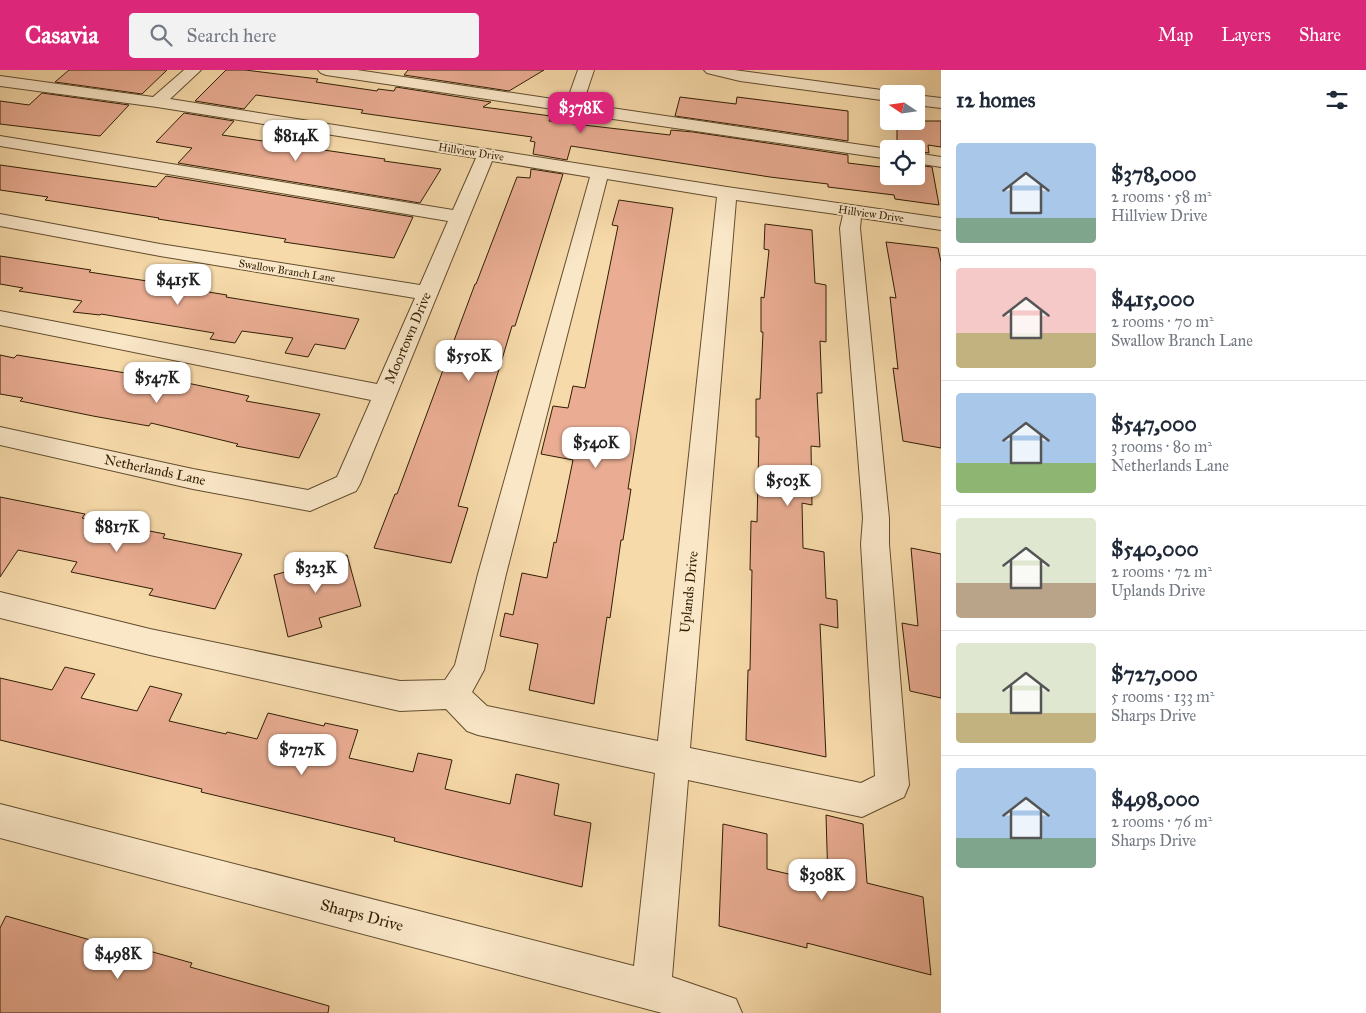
<!DOCTYPE html>
<html lang="en">
<head>
<meta charset="utf-8">
<style>
	:root { --surface:#fff; --page:#f2f2f3; --text:#1f2937; --muted:#747a83; --line:#e0e1e3; --accent:#db2777 }
	body { margin:0; font-family:"IM FELL Great Primer",serif; background:var(--page); color:var(--text); height:100vh; display:flex; flex-direction:column; font-size:19px; white-space:nowrap }
	* { box-sizing:border-box; margin:0 }
	p { font-size:16px; color:var(--muted) }
	.icon { flex:none; width:28px; height:28px; fill:none; stroke:currentColor; stroke-width:2; stroke-linecap:round; stroke-linejoin:round }
	.map { position:relative; flex:1; overflow:hidden }
	.drawer { display:flex; flex-direction:column; background:var(--surface); width:425px }
	.drawer>* { flex:none }
	.needle { width:32px; rotate:283deg }
	.buttons { position:absolute; left:880px; top:15px; display:grid; gap:10px }
	.buttons a { display:grid; place-items:center; width:45px; height:45px; border-radius:5px; background:var(--surface); box-shadow:0 5px 20px #0002; font-size:25px }
	.price { position:absolute; translate:-50% -42px; padding:0 11px; border-radius:10px; background:#fff; color:#222; font-size:16px; line-height:32px; filter:drop-shadow(0 1px 2px #0008) }
	.price::after { content:''; position:absolute; left:50%; top:30px; width:15px; height:11px; margin-left:-8px; background:inherit; clip-path:polygon(0 0,100% 0,50% 100%) }
	.price.active { background:var(--accent); color:#fff }
	ul { padding:0; list-style:none }
	li { display:flex; align-items:center; gap:15px; height:125px; padding:0 15px }
	li+li { border-top:1px solid var(--line) }
	li span { display:grid; place-items:center; flex:none; width:140px; height:100px; border-radius:5px; color:#555 }
	li>.icon { margin-inline-start:auto }
	span .icon { width:60px; height:60px; fill:#fffc; stroke-width:1 }
	li b { font-size:21px }
	h2 { display:flex; justify-content:space-between; align-items:center; height:60px; padding:0 15px; font-size:21px }
	header { display:flex; align-items:center; gap:30px; box-sizing:border-box; height:70px; padding:0 25px; background:var(--accent); color:#fff }
	header strong { font-size:24px }
	nav { display:flex; gap:28px; margin-inline-start:auto; font-size:18px }
	.search { width:350px; height:45px; background:var(--page); display:flex; align-items:center; gap:12px; box-sizing:border-box; padding:0 18px; border-radius:5px; color:var(--muted); font-size:19px }
	main { display:flex; flex:1; min-height:0 }
	.map>svg:first-child { display:block }
	.building { fill:#eaad93; stroke:#301e04 }
	.lines { fill:none; stroke-linecap:round; stroke-linejoin:round }
	.minor-casing { stroke:#624d2e; stroke-width:2 }
	.minor { fill:#fae7c8; fill-rule:evenodd }
	.labels { text-anchor:middle; dominant-baseline:central; stroke-width:4; stroke-linejoin:round; paint-order:stroke }
	.far-street-label { font-size:11px; fill:#301e04; stroke:#fae7c8 }
	.street-label { font-size:14px; fill:#301e04; stroke:#fae7c8 }
	.near-street-label { font-size:16px; fill:#301e04; stroke:#fae7c8 }
</style>
</head>
<body>
<header>
<strong>Casavia</strong>
<div class="search"><svg class="icon" aria-label="search" viewBox="0 0 24 24"><circle cx="10" cy="10" r="6"/><path d="M15 15l6 6"/></svg>Search here</div>
<nav><a>Map</a><a>Layers</a><a>Share</a></nav>
</header>
<main>
<div class="map">
<svg width="941" height="943" viewBox="0 0 941 943">
	<rect width="100%" height="100%" fill="#f7daaa"/>
	<filter id="stains"><feTurbulence type="fractalNoise" baseFrequency=".004" numOctaves="4"/><feColorMatrix values="0 0 0 0 .2 0 0 0 0 .09 0 0 0 0 .02 0 0 0 .5 -.17"/></filter>
	<radialGradient id="worn" r=".72"><stop offset=".6" stop-color="#630" stop-opacity="0"/><stop offset="1" stop-color="#630" stop-opacity=".3"/></radialGradient>
	<path class="building" d="M69,0H167L142,24L55,12Z
		M226,0H245L318,9L316,12L377,21L378,19L394,21L396,17L491,32L483,37L551,46L549,51L670,65L671,60L693,62L848,85V93L889,98V106H916V95L932,97L939,135L895,129L894,125L828,117V114L770,107L571,76L567,90L533,84L535,72L530,71L532,67L361,43L363,40L306,32L256,25L244,39L195,31Z
		M408,0H544L509,21L404,5Z
		M42,23L129,35L100,66L0,54V31L29,35Z
		M680,27L736,34L737,27L848,41V71L675,46Z
		M184,43L234,51L222,65L385,89L384,91L441,99L420,133L178,93L192,78L156,72Z
		M897,51H941V77L928,75L929,83L916,81V79H897Z
		M0,95L156,117L166,106L413,147L394,188L284,172L286,169L158,149L159,148L45,130L48,127L0,120Z
		M531,99L563,104L515,256H512L458,436L468,438L451,493L374,478L395,424H397L475,214H476L517,107L530,108Z
		M619,130L673,138L628,419H631L623,470H621L610,548L607,547L594,634L529,620L538,574L500,566L505,543L513,545L522,503L547,508L554,472L556,473L573,390L541,384L553,336L568,338L573,316L585,318L618,156L612,155Z
		M765,154L812,160L815,213L826,215V272L820,271L822,323H817L820,377L811,376L812,435L802,433L803,478L824,482L826,528L837,530L838,558L820,554L826,687L746,670L748,600H750L752,500H750L751,451L757,452L759,367H756V329H760L763,262H761V227L764,228L769,180L764,179Z
		M886,172L938,178L941,192V378L903,371L893,298L898,299L890,227L896,228Z
		M0,186L91,200L89,202L160,213L159,214L227,225L226,227L359,249L345,279L315,274L308,287L285,283L293,268L242,261L235,273L210,269L214,263L101,244L100,245L73,242L82,231L19,221L23,218L0,214Z
		M0,285L14,288L17,285L192,314L249,326L246,331L320,344L299,388L236,376L238,374L151,353L149,356L93,346L20,331L23,328L0,324Z
		M0,427L85,444L82,448L165,464L163,468L242,484L215,539L149,525L153,519L71,502L77,492L18,480L0,507Z
		M911,478L941,484V628L910,621L902,553L918,556Z
		M347,485L361,536L319,548L322,557L288,567L274,505Z
		M65,597L95,604L81,628L137,641L150,616L182,624L169,651L226,664L227,662L257,669L268,643L324,656L325,653L358,660L349,688L413,702L418,683L452,690L445,719L510,734L516,704L559,714L554,745L591,753L582,817L394,771L395,768L201,722L202,719L0,670V608L52,620Z
		M826,745L863,754L867,813L923,827L931,905L807,873V878L719,856L723,754L767,764V799L828,813Z
		M6,846L108,875L110,870L192,893L190,897L329,936L328,943H0V858Z"/>
	<g class="lines">
		<defs>
			<path id="minor" d="M184,0H201L170,29L727,117L941,148V160L861,148L860,158L889,448V474L909,715L904,727L862,747L688,710L672,907L736,929L742,943H662L0,768V734L634,896L655,703L478,665L467,661L446,639L400,641L150,585L0,548V522L150,559L400,611L445,610L455,595L478,504L590,107L492,91L360,414L356,421L310,441L193,419L0,375V357L193,399L308,420L337,407L371,330L0,255V241L377,314L415,228L160,186L0,156V144L160,174L420,215L448,151L0,76V66L453,140L476,88L157,37L0,16V6L153,27ZM607,109L717,127L658,671L487,636L472,622L484,600L506,504ZM736,130L843,145L840,158L863,448L861,474L875,706L861,713L690,678Z
				M318,0H357L553,29L568,28L578,0H594L584,30L591,35L889,79V89L613,49L580,42L572,37L553,39L326,5L321,3Z
				M704,0H734L889,21L895,24H889V31L740,11L707,3Z
				M916,25L941,28V38L916,35Z
				M916,83L941,87V97L916,93Z"/>
		</defs>
		<use href="#minor" class="minor-casing"/>
		<use href="#minor" class="minor"/>
	</g>
	<g class="labels">
		<g class="far-street-label">
			<text transform="translate(471 82) rotate(9)">Hillview Drive</text>
			<text transform="translate(871 144) rotate(8)">Hillview Drive</text>
			<text transform="translate(287 201) rotate(9)">Swallow Branch Lane</text>
		</g>
		<g class="street-label">
			<text transform="translate(408 268) rotate(-67)">Moortown Drive</text>
			<text transform="translate(155 400) rotate(12)">Netherlands Lane</text>
			<text transform="translate(689 522) rotate(-84)">Uplands Drive</text>
		</g>
		<g class="near-street-label">
			<text transform="translate(362 845) rotate(15)">Sharps Drive</text>
		</g>
	</g>
	<rect width="100%" height="100%" filter="url(#stains)"/>
	<rect width="100%" height="100%" fill="url(#worn)"/>
</svg>
<div class="buttons">
<a><svg class="needle" viewBox="-14 -14 28 28"><path d="M0-13l5 13h-10z" fill="#e53935"/><path d="M0 13l5-13h-10z" fill="#747a83"/></svg></a>
<a><svg class="icon" aria-label="locate" viewBox="0 0 24 24"><circle cx="12" cy="12" r="6"/><path d="M12 2v4M12 18v4M2 12h4M18 12h4"/></svg></a>
</div>
<b class="price active" style="left:581px;top:64px">$378K</b>
<b class="price" style="left:296px;top:92px">$814K</b>
<b class="price" style="left:178px;top:236px">$415K</b>
<b class="price" style="left:469px;top:312px">$550K</b>
<b class="price" style="left:157px;top:334px">$547K</b>
<b class="price" style="left:596px;top:399px">$540K</b>
<b class="price" style="left:788px;top:437px">$503K</b>
<b class="price" style="left:117px;top:483px">$817K</b>
<b class="price" style="left:316px;top:524px">$323K</b>
<b class="price" style="left:302px;top:706px">$727K</b>
<b class="price" style="left:822px;top:831px">$308K</b>
<b class="price" style="left:118px;top:910px">$498K</b>
</div>
<section class="drawer">
<h2>12 homes<svg class="icon" aria-label="filters" viewBox="0 0 24 24"><path d="M4 7h16M4 17h16"/><circle cx="9" cy="7" r="2"/><circle cx="15" cy="17" r="2"/></svg></h2>
<ul>
<li><span style="background:linear-gradient(#a9c7e8 75%,#7fa58c 0)"><svg class="icon" aria-label="home" viewBox="0 0 24 24"><path d="M3 11l9-7 9 7M6 9v11h12V9"/></svg></span><div><b>$378,000</b><p>2 rooms · 58 m²</p><p>Hillview Drive</p></div></li>
<li><span style="background:linear-gradient(#f6c9c9 65%,#c2b280 0)"><svg class="icon" aria-label="home" viewBox="0 0 24 24"><path d="M3 11l9-7 9 7M6 9v11h12V9"/></svg></span><div><b>$415,000</b><p>2 rooms · 70 m²</p><p>Swallow Branch Lane</p></div></li>
<li><span style="background:linear-gradient(#a9c7e8 70%,#8fb573 0)"><svg class="icon" aria-label="home" viewBox="0 0 24 24"><path d="M3 11l9-7 9 7M6 9v11h12V9"/></svg></span><div><b>$547,000</b><p>3 rooms · 80 m²</p><p>Netherlands Lane</p></div></li>
<li><span style="background:linear-gradient(#dfe7d0 65%,#b9a48a 0)"><svg class="icon" aria-label="home" viewBox="0 0 24 24"><path d="M3 11l9-7 9 7M6 9v11h12V9"/></svg></span><div><b>$540,000</b><p>2 rooms · 72 m²</p><p>Uplands Drive</p></div></li>
<li><span style="background:linear-gradient(#dfe7d0 70%,#c2b280 0)"><svg class="icon" aria-label="home" viewBox="0 0 24 24"><path d="M3 11l9-7 9 7M6 9v11h12V9"/></svg></span><div><b>$727,000</b><p>5 rooms · 133 m²</p><p>Sharps Drive</p></div></li>
<li><span style="background:linear-gradient(#a9c7e8 70%,#7fa58c 0)"><svg class="icon" aria-label="home" viewBox="0 0 24 24"><path d="M3 11l9-7 9 7M6 9v11h12V9"/></svg></span><div><b>$498,000</b><p>2 rooms · 76 m²</p><p>Sharps Drive</p></div></li>
</ul>
</section>
</main>
</body>
</html>
